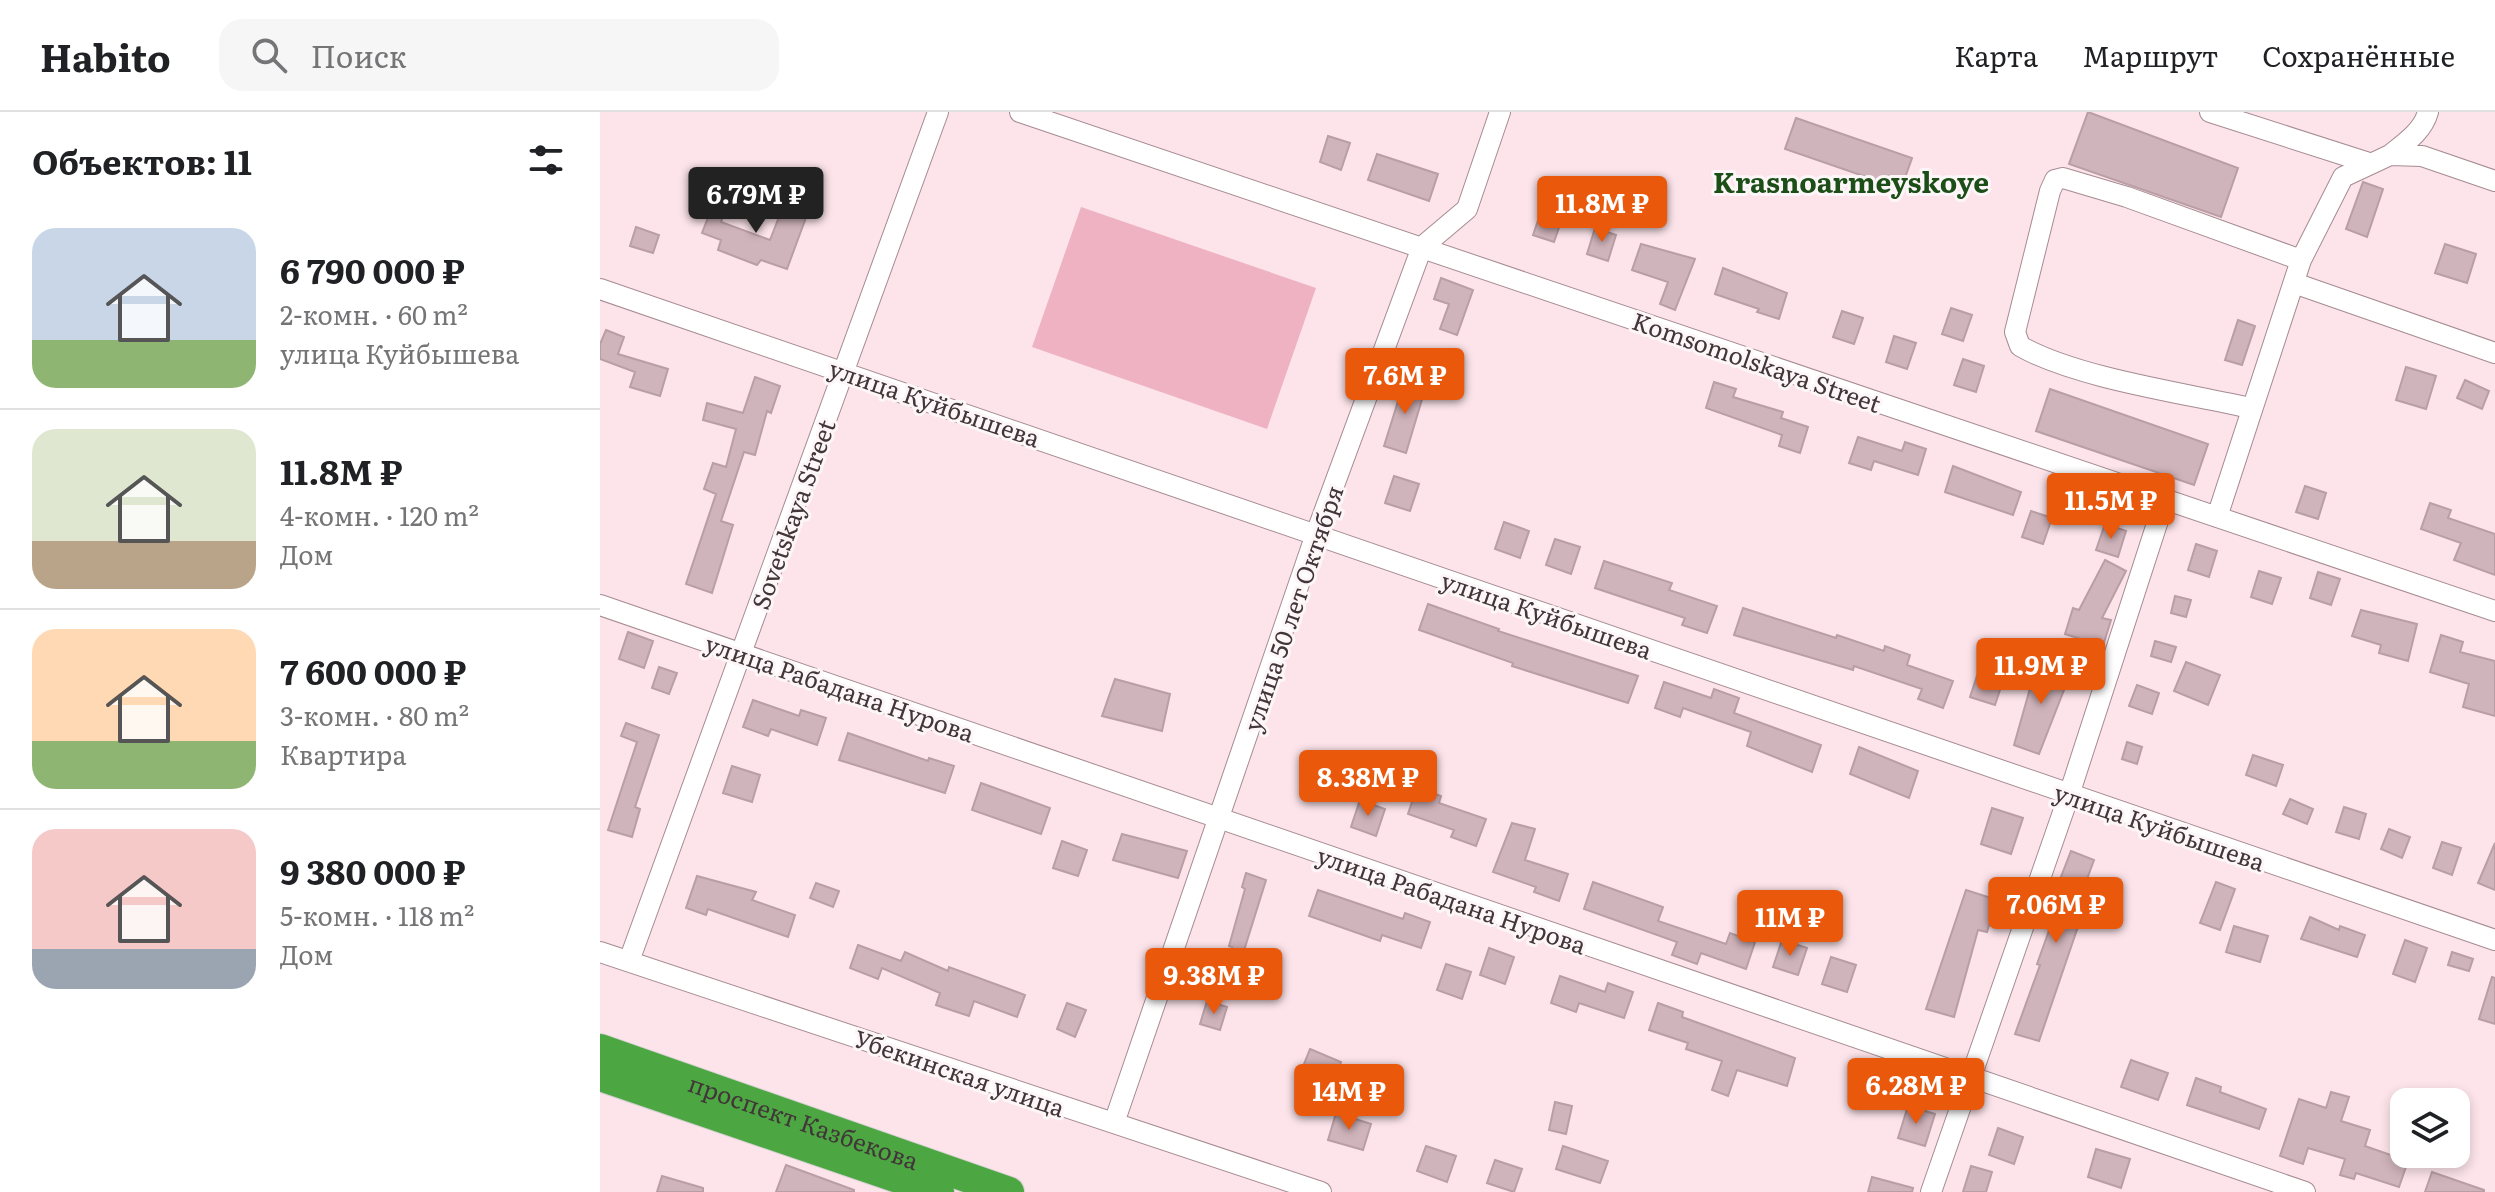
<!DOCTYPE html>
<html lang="ru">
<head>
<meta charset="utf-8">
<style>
	:root { --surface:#fff; --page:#f6f6f6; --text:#202124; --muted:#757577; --line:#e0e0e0; --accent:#ea580c }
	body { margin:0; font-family:Literata,serif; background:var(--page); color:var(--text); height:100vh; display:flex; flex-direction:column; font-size:30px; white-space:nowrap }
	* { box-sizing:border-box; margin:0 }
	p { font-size:26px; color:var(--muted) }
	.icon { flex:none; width:44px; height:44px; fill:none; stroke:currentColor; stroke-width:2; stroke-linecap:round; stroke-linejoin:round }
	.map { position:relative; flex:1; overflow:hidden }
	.side { display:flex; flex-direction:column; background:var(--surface); width:600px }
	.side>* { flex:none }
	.tools { position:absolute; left:1790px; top:976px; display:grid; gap:16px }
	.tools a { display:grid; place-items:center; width:80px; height:80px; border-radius:16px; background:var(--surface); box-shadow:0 4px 12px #0003; font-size:40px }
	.price { position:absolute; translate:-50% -68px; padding:0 18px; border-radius:8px; background:var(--accent); color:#fff; font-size:26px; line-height:52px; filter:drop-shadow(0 2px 4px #0008) }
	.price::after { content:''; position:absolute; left:50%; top:48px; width:24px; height:18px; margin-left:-12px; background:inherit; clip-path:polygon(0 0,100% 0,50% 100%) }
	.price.active { background:#222; color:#fff }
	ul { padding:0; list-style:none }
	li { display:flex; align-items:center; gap:24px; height:200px; padding:0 32px }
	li+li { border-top:2px solid var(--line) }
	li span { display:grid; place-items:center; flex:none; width:224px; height:160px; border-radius:24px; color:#555 }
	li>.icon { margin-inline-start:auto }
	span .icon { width:96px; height:96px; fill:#fffc; stroke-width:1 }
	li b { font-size:34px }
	h2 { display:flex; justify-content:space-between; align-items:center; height:96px; padding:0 32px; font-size:34px }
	header { display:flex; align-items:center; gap:48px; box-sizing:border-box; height:112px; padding:0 40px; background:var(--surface); border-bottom:2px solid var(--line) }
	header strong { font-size:38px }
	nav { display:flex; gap:44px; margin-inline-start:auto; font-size:28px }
	.search { width:560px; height:72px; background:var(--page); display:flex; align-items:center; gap:20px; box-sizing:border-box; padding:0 28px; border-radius:24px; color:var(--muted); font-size:30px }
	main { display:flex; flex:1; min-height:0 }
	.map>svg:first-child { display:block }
	.green { fill:#efb2c3 }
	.building { fill:#d0b4bb; stroke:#b99ea5; stroke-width:2 }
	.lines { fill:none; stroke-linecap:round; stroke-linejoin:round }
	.minor-casing { stroke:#a68b92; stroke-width:22 }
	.highway-casing { stroke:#d2cfcf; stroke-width:32 }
	.minor { stroke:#fff; stroke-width:20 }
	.highway { stroke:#4ca742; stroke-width:30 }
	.labels { text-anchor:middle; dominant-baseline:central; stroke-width:6; stroke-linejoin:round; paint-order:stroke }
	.street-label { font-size:24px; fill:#423639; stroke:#fdf6f8 }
	.quarter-label { font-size:28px; font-weight:bold; fill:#1c4e17; stroke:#fdf6f8 }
</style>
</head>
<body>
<header>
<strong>Habito</strong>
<div class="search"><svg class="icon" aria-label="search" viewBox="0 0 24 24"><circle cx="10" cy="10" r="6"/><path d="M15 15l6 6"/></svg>Поиск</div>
<nav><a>Карта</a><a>Маршрут</a><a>Сохранённые</a></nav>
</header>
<main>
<section class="side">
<h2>Объектов: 11<svg class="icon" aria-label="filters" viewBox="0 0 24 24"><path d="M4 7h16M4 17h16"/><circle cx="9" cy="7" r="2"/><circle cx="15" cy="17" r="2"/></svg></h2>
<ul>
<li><span style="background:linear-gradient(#c9d6e8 70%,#8fb573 0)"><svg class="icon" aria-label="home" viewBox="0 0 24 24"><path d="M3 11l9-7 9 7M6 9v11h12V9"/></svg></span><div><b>6 790 000 ₽</b><p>2-комн. · 60 m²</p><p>улица Куйбышева</p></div></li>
<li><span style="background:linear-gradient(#dfe7d0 70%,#b9a48a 0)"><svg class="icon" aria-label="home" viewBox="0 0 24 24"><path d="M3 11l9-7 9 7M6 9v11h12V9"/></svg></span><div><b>11.8M ₽</b><p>4-комн. · 120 m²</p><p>Дом</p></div></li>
<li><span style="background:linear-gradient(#ffd9b3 70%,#8fb573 0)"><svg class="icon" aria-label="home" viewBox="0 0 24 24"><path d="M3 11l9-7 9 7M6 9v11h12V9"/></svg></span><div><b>7 600 000 ₽</b><p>3-комн. · 80 m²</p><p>Квартира</p></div></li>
<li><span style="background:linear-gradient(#f6c9c9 75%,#9aa5b1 0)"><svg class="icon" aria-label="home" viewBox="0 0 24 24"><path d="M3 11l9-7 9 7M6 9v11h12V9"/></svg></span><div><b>9 380 000 ₽</b><p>5-комн. · 118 m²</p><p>Дом</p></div></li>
</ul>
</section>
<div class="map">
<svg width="1895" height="1080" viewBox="0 0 1895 1080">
	<rect width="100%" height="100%" fill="#fce4ea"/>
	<path class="green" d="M481,95L716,176L667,317L432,235Z"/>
	<path class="building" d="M1488,0L1638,56L1621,105L1469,52Z
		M1196,6L1312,46L1301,77L1185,37Z
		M728,24L750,31L741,58L720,50Z
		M777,42L838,62L829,89L768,68Z
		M1763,70L1783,77L1767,125L1746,117Z
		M120,75L132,79L121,110L170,128L184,92L208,100L187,157L161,148L157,153L118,138L121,128L102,121Z
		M942,97L963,104L954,130L933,123Z
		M36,115L59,123L53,141L30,134Z
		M995,116L1016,123L1008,149L987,142Z
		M1041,132L1095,147L1075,198L1060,192L1068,170L1032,158Z
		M1845,132L1876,142L1867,171L1835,161Z
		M1123,156L1187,181L1179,207L1157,200L1159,197L1115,182Z
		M841,166L873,178L857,223L840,217L849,192L834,187Z
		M1351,196L1372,203L1363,229L1342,222Z
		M1242,199L1263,206L1254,232L1233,225Z
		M1638,208L1655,214L1642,253L1625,248Z
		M6,218L24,225L18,242L68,257L60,284L30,275L35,260L0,247V232Z
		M1294,224L1316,231L1307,257L1286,250Z
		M1363,247L1384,254L1376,280L1354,273Z
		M1806,255L1836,264L1826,297L1796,288Z
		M155,265L180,274L171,301L167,299L155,343L144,340L121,409L133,413L112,481L86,472L116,382L104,377L113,351L126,355L136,317L103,308L107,291L143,301Z
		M805,267L826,274L806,341L784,334Z
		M1865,268L1889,279L1882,297L1857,286Z
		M1114,270L1136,277L1133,285L1183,300L1181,306L1208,315L1200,341L1179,334L1182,323L1106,296Z
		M1450,277L1608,332L1594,373L1436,319Z
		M1258,325L1302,339L1305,330L1326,337L1318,363L1274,349L1271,358L1249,351Z
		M1353,354L1421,380L1413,403L1345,380Z
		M794,364L819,372L810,399L785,391Z
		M1705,374L1726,381L1718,407L1696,400Z
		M1830,391L1851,398L1848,406L1895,422V463L1854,448L1861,431L1821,417Z
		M1431,399L1452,406L1443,432L1422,425Z
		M904,410L929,419L920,446L895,437Z
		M1505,412L1526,419L1518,445L1496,438Z
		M955,427L980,435L971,462L946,453Z
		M1596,432L1617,439L1609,465L1588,458Z
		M1505,448L1526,459L1502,506L1511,508L1503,534L1465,522L1473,496L1479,498Z
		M1004,449L1072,471L1069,478L1117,494L1107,521L1082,513L1085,506L995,476Z
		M1659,459L1681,466L1672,492L1651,485Z
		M1718,460L1740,467L1731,493L1710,486Z
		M1575,484L1591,488L1586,505L1571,501Z
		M828,492L899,517L898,519L1038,564L1028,591L912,554L913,551L819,518Z
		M1143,496L1236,526L1237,523L1284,539L1285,534L1310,543L1307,553L1353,569L1343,596L1318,587L1322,577L1254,554L1253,558L1134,523Z
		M1761,498L1817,512L1808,549L1779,541L1781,533L1752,524Z
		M28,520L53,529L44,556L19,547Z
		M1841,523L1863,530L1860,540L1895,549V604L1863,595L1869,572L1830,560Z
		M1555,529L1576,535L1571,550L1551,544Z
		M1438,548L1471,560L1439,642L1414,633Z
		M1586,550L1620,563L1608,593L1574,579Z
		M59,555L77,561L69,582L52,576Z
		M1379,558L1404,566L1395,593L1370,585Z
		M515,567L570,582L562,619L502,604Z
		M1064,570L1111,586L1114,577L1139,586L1134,601L1221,633L1212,660L1147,634L1151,620L1083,596L1080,605L1055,596Z
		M1537,573L1559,581L1552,602L1529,594Z
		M153,588L199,604L201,598L226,606L217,633L171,617L168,624L143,615Z
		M26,611L59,623L35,695L40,697L32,725L8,718L37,630L21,624Z
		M248,621L328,649L329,646L354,654L345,681L239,648Z
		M1527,630L1542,635L1537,652L1522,647Z
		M1259,635L1318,659L1309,686L1250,662Z
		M1653,643L1683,653L1676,674L1646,663Z
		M132,654L160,663L152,690L123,681Z
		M381,671L450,696L441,722L372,698Z
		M817,675L841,684L839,691L886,707L876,734L851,725L854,718L808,702Z
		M1690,687L1713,697L1707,712L1683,702Z
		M760,688L785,697L776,724L751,715Z
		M1744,695L1766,702L1759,727L1736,720Z
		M1392,696L1423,706L1411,742L1381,732Z
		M912,711L935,717L925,748L968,762L959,789L934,780L936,775L893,760Z
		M1789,717L1810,725L1802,746L1781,737Z
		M522,722L587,739L578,766L513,748Z
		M462,729L487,738L478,764L453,756Z
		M1842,730L1861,736L1852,763L1833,756Z
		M1895,731V778L1878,771Z
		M1471,739L1494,748L1477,794L1484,797L1439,929L1415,922L1440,853L1437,852L1451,813L1443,811Z
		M646,761L666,768L642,845L673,860L663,881L620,861L632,835L629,834L645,777L642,775Z
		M97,764L156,780L152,788L195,803L188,825L108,797L106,803L86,796Z
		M993,770L1063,795L1058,809L1126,832L1130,821L1155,830L1146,857L1101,841L1097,852L1072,843L1077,830L984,797Z
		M1616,770L1635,777L1620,818L1600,811Z
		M216,771L239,779L233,795L210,786Z
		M718,778L803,807L805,801L830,810L821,836L782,823L780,829L709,804Z
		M1366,778L1397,788L1387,820L1378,818L1354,905L1326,897Z
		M1710,805L1739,818L1740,814L1765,823L1757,845L1701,827Z
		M1634,814L1668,824L1660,850L1626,840Z
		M1182,828L1207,836L1198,863L1173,855Z
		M1805,828L1827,836L1815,870L1793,862Z
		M258,833L301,849L305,840L348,859L349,855L425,883L417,905L374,889L369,904L336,893L340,881L282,856L278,867L250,856Z
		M889,836L914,845L905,872L880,863Z
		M1852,840L1873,847L1869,859L1848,853Z
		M1231,845L1256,853L1247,880L1222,872Z
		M846,852L871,860L862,887L837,878Z
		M960,864L1005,880L1008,871L1033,880L1024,906L979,891L976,900L951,891Z
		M1892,865L1895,866V912L1879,907Z
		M607,889L627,895L620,918L600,912Z
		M467,891L486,898L475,925L457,917Z
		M1058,891L1083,900L1082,905L1195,946L1187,974L1137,958L1128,984L1112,978L1122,949L1086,937L1088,931L1049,918Z
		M710,937L741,950L730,979L698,967Z
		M1531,948L1568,961L1558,988L1521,975Z
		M1596,966L1621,975L1620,980L1666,997L1659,1017L1587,993Z
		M1731,980L1749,985L1741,1009L1770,1018L1765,1034L1808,1049L1799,1075L1756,1061L1754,1067L1740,1063L1745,1047L1708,1036L1703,1052L1680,1044L1699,987L1726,996Z
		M955,990L972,994L966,1022L949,1018Z
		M1308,994L1335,1002L1325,1034L1298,1026Z
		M736,1001L771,1012L763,1038L728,1028Z
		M1398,1016L1423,1025L1414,1052L1389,1043Z
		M826,1034L856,1044L847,1070L817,1059Z
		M963,1034L1008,1049L1000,1071L956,1057Z
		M1496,1037L1530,1047L1521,1076L1488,1065Z
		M895,1048L922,1057L914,1080L887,1071Z
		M186,1053L254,1078V1080H176Z
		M1371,1054L1392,1060L1386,1080H1363Z
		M1832,1060L1884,1078V1080H1825Z
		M62,1064L103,1076V1080H57Z
		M1272,1065L1313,1076L1312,1080H1268Z"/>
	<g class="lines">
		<defs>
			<path id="minor" d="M420,0L1895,499
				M1610,0L1769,51
				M1790,43C1805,31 1823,19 1828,0
				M1694,171L1895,241
				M0,177L1895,828
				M1650,296C1584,281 1476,266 1420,234L1415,220L1450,79L1455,68L1463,66L1527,85L1701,148
				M1617,405L1701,148L1743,65L1790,43L1822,44L1895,69
				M0,493L1705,1080
				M0,840L721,1080
				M29,849L338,0
				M514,1011L716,422L822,135L867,97L900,0
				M1331,1080L1469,683L1565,387"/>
			<g id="highway">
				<path id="s1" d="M0,937L409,1080"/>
				<path d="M0,964L339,1080"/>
			</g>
		</defs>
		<use href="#minor" class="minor-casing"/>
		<use href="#highway" class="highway-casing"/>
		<use href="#minor" class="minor"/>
		<use href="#highway" class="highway"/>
	</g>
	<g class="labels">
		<g class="street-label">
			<text transform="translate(1157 249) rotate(19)">Komsomolskaya Street</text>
			<text transform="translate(335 290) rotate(19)">улица Куйбышева</text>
			<text transform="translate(192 402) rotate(-70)">Sovetskaya Street</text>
			<text transform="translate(692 496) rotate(-71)">улица 50 лет Октября</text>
			<text transform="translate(947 502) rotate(19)">улица Куйбышева</text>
			<text transform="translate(240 575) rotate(19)">улица Рабадана Нурова</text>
			<text transform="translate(1560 714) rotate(19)">улица Куйбышева</text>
			<text transform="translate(852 787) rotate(19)">улица Рабадана Нурова</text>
			<text transform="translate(360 960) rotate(19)">Убекинская улица</text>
			<text stroke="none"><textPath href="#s1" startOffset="216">проспект Казбекова</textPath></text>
		</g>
		<g class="quarter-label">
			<text x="1251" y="69">Krasnoarmeyskoye</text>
		</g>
	</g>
</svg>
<div class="tools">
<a><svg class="icon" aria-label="layers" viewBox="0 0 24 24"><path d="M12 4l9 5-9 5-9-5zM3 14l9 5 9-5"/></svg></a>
</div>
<b class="price active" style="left:156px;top:123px">6.79M ₽</b>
<b class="price" style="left:1002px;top:132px">11.8M ₽</b>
<b class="price" style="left:805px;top:304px">7.6M ₽</b>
<b class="price" style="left:1511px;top:429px">11.5M ₽</b>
<b class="price" style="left:1441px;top:594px">11.9M ₽</b>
<b class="price" style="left:768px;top:706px">8.38M ₽</b>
<b class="price" style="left:1456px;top:833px">7.06M ₽</b>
<b class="price" style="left:1190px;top:846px">11M ₽</b>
<b class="price" style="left:614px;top:904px">9.38M ₽</b>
<b class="price" style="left:1316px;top:1014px">6.28M ₽</b>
<b class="price" style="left:749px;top:1020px">14M ₽</b>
</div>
</main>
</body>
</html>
